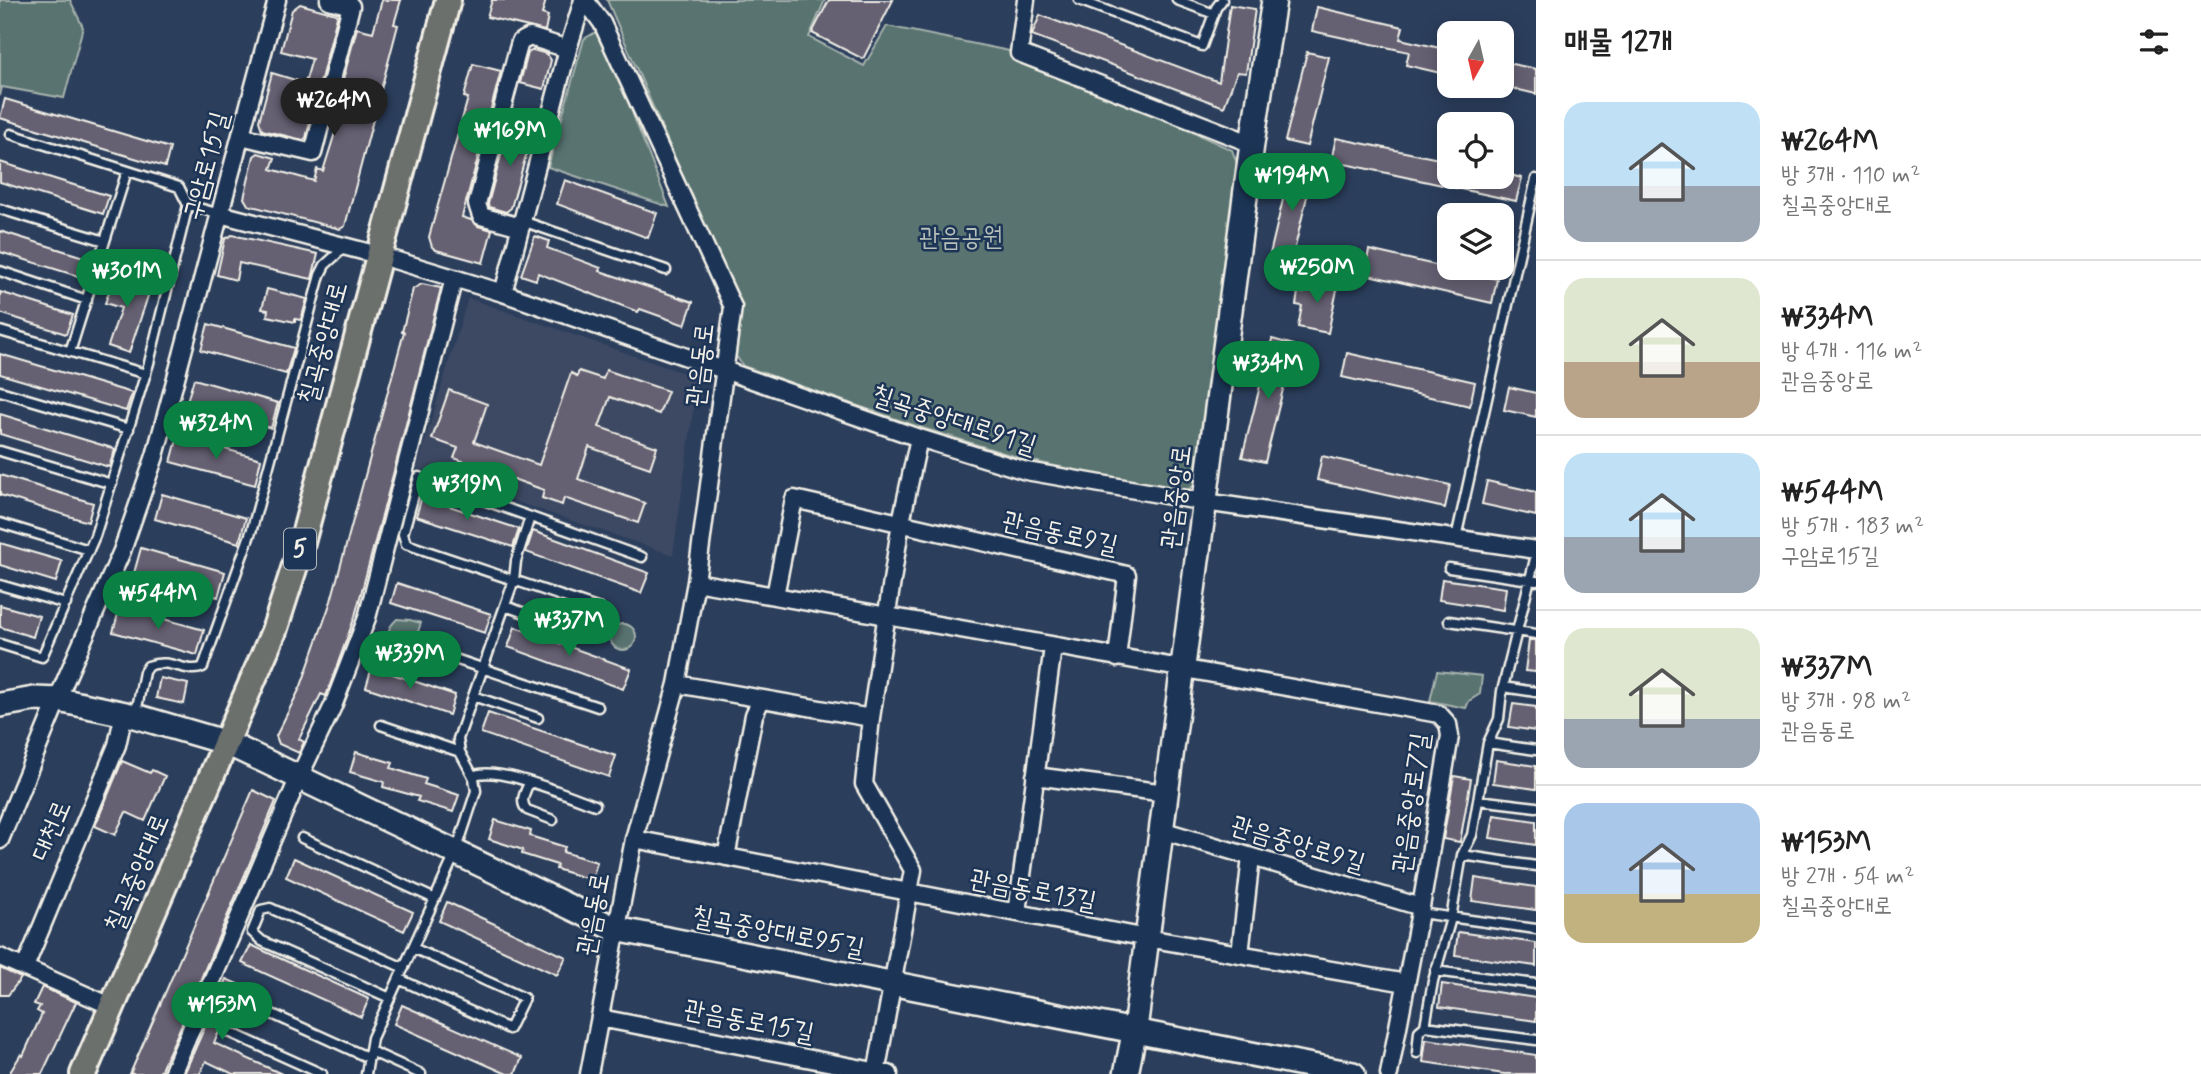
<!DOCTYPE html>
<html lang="ko">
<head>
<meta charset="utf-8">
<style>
	:root { --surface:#fff; --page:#f6f6f6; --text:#222; --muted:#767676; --line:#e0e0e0; --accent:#0b8043 }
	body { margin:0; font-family:Mynerve,"Poor Story",sans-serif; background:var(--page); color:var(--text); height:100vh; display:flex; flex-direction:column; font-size:26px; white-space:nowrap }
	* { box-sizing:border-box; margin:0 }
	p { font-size:23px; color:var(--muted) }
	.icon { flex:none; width:38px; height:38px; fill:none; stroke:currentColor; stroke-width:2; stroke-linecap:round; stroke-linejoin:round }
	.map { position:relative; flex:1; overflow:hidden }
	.details { display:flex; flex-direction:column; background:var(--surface); width:665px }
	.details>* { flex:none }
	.needle { width:46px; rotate:188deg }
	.fabs { position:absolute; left:1437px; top:21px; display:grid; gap:14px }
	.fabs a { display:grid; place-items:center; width:77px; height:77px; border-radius:14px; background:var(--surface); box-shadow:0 4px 18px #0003; font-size:35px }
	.price { position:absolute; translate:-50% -60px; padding:0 16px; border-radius:24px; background:var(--accent); color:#fff; font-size:23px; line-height:46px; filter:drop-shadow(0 2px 4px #0008) }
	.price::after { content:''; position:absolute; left:50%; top:42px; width:21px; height:16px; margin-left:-10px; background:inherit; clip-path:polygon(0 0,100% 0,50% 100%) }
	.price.active { background:#222; color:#fff }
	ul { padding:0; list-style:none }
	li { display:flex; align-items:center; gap:21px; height:175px; padding:0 28px }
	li+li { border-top:2px solid var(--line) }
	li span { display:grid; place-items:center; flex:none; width:196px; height:140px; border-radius:21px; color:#555 }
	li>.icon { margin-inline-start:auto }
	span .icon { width:84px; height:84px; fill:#fffc; stroke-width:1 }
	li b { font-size:30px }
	h2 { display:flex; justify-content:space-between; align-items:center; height:84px; padding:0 28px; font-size:30px }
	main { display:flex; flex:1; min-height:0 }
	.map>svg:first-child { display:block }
	.built { fill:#3c4863 }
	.green { fill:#597370; stroke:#a6b2ac; stroke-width:2 }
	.building { fill:#656072; stroke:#f4f1e8; stroke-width:2 }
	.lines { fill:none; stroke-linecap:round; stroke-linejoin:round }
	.lane-casing { stroke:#f4f1e8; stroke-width:13 }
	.street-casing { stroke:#f4f1e8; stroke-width:21 }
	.secondary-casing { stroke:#f4f1e8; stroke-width:28 }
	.primary-casing { stroke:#f4f1e8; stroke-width:30 }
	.lane { stroke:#1d3557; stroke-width:8 }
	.street { stroke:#1d3557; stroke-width:16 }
	.secondary { stroke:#1d3557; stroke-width:23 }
	.primary { stroke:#6c706d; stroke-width:24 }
	.labels { text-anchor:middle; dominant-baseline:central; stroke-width:5; stroke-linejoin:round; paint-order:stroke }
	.shield { fill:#1d3557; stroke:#b4b9bc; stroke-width:2 }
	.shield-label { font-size:24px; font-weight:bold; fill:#f4f1e8 }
	.street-label { font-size:26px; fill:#f4f1e8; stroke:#1d3557 }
	.park-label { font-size:26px; fill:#b6bfb8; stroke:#1d3557 }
</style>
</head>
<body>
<main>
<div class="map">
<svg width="1536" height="1074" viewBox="0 0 1536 1074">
	<rect width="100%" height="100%" fill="#2b3e5c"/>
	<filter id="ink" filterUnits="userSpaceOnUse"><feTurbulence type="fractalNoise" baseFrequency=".0143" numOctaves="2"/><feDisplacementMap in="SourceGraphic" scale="14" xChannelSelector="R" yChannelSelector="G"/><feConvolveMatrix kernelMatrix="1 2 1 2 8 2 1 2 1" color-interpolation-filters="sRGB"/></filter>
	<g filter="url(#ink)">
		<path class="built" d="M468,298L698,378L673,555L417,468Z"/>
		<path class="green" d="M0,0H70L83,27L64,98L2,87L0,96Z
			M607,0H825L809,37L864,66L887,26L1019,53L1232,150L1238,166L1198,483L1183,493L1027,460L916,426L743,366L736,356L737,302Z
			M596,32L604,40L669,207L548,167L584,39Z
			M397,619L410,620L421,623L407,663L397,661C394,654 395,651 394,644C390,631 384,632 397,619Z
			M610 637a13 13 0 1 1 26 0a13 13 0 1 1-26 0Z
			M1437,671L1482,676L1480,694L1469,701L1466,708L1430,701Z"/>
		<path class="building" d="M382,0H401L394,24L398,25L345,226L340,229L248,205L244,198L254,156L258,153L275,158L271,169L314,181L317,169L323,171L350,85L342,83L357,28L373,32Z
			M492,0H546L542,14L548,16L545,31L487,17Z
			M829,0H893L863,59L812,33Z
			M300,4L336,14L337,17L306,138L303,140L262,130L259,121L272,73L305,83L312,59L281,51L292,10Z
			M1230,5L1255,9L1246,73L1237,72L1224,107L1032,35L1040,15L1219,82Z
			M1317,7L1403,27L1400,39L1449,50V75L1406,65L1409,52L1312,31Z
			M533,50L547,54L551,60L544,89L520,83L528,53Z
			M1307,52L1329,57L1307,146L1285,141Z
			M1502,62L1536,69V94L1502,86Z
			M473,64L501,71L462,217L471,220L478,226L492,230L483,263L436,250L432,247L429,237L468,98L464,97Z
			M5,99L170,148L165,167L0,118Z
			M509,125L533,131L511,208L506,212L489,207L488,204Z
			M1336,138L1449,161V177H1502V173L1522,178L1516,201L1331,161Z
			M0,162L109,196L103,214L0,182Z
			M1291,166L1313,171L1292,260L1270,254Z
			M565,180L657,213L648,238L557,204Z
			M0,231L90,259L84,278L0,252Z
			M232,235L318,254L312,279L239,263L236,280L217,275L225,239Z
			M535,236L549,241L547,248L601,268L600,271L693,302L685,325L640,309L638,312L538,273L536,280L521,275Z
			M1369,250L1497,279L1492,303L1364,274Z
			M116,273L152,284L129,353L108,346L121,308L105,303Z
			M1307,278L1338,285L1328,333L1298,327L1302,306L1296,305L1298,292L1304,293Z
			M422,284L441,288L394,471L355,616L326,696L321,694L299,739L304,742L299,753L279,744L276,736L301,686L331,601L404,332H402L413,289Z
			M267,289L307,299L301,320L295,319V322L267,316L268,310L262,309Z
			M0,292L73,315L66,334L0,313Z
			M208,324L294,348L286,374L201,350Z
			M1272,339L1294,345L1265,462L1242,457Z
			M1347,353L1475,382L1470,406L1342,377Z
			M0,354L132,393L126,411L0,374Z
			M606,370L668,391L659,414L610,397L599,427L657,447L650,468L589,447L578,479L645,503L638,523L564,498L562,505L542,498L544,490L454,458L458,448L432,439L449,390L487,404L474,442L539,465L571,373L577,376L579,371L603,379Z
			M194,379L278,403L271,428L186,404Z
			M1509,387L1536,393V417L1504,410Z
			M0,414L115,449L109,467L0,434Z
			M178,436L261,459L255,485L171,462Z
			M1322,456L1450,485L1445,508L1317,480Z
			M0,475L93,503L88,522L0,495Z
			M1487,481L1536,492V516L1482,504Z
			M162,494L246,518L239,543L155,519Z
			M422,497L519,529L513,547L416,516Z
			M533,531L649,573L641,593L526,552Z
			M0,543L62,561L56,582L0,565Z
			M141,548L225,572L218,597L134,573Z
			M1442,579L1506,588L1503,610L1439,600Z
			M397,583L491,614L485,633L391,603Z
			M0,605L39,616L33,637L0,627Z
			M120,607L204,630L197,655L113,632Z
			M515,627L631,669L623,689L508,647Z
			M1529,640H1536V672L1525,671Z
			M372,667L455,695L449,715L366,687Z
			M160,678L188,684L184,704L156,698Z
			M1513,704L1536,707V731L1509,727Z
			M488,713L616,756L609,777L481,733Z
			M356,752L393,763L391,768L426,779L424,784L459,795L453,812L417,801L419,797L383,787L384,782L350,772Z
			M1496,760L1536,766V789L1493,783Z
			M122,761L150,773L152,770L165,776L145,821L126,812L115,835L95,826Z
			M1454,776L1471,779L1460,842L1443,839Z
			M253,790L276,801L178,1033L159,1074H130Z
			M1494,815L1536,821V845L1490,838Z
			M495,820L531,831L530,836L565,847L563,852L597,862L592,880L556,869L557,865L522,854L523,850L489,839Z
			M294,858L413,912L404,931L286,877Z
			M1475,878L1536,887V910L1472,901Z
			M447,902L566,957L557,975L439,921Z
			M1458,932L1536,943V966L1455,955Z
			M251,945L369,999L361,1017L242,963Z
			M0,968L21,978L8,995H0Z
			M226,979L240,985L214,1043L282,1074H233L206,1061L200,1074H184Z
			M1442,984L1536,998V1021L1439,1007Z
			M42,987L76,1002L42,1074H9L21,1054L23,1056L42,1014L37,1011L40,1006L34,1004Z
			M402,1005L522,1058L515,1074H507L394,1024Z
			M1426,1039L1536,1055V1074H1504L1423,1062Z"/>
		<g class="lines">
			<defs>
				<path id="lane" d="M1079,0L1089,4
					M1090,0L1089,4L1202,46L1216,8L1222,0
					M1177,0L1214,14
					M11,134L179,187L188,205L220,214
					M0,209L105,241
					M522,221L666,270
					M0,271L87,300
					M0,331L146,374
					M70,352L127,171
					M0,391L129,429
					M0,451L112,484
					M0,523L89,550
					M1456,538L1536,179
					M1536,555L1502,691L1499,719L1488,743L1472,835L1462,855L1451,918L1433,981L1425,1026L1536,1040
					M1449,568L1536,581
					M0,585L66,604
					M505,606L539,618
					M1449,621L1536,634
					M596,622L600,609L406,544L403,534L419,477L642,557
					M0,644L42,657L95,536L149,363L188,205
					M428,650L598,707
					M1503,687L1536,692
					M473,696L538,718
					M136,713L144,672L148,666C171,657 187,675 203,667L252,529L320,275L325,265L345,247
					M381,725L460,752
					M1488,743L1536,750
					M473,776C494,764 570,796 595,805
					M529,783C525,792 519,802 527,810L553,820
					M1478,800L1536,807
					M302,838L435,899
					M1462,855L1536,866
					M1420,913L1536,929
					M1435,971L1536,984
					M399,979L509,1029L524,998L413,948
					M390,998L262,941L252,932L261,910L270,908L404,968
					M370,1051L421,1074
					M1417,1053L1419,1031L1425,1026
					M322,1074L227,1031L240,1004H250L369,1058
					M366,1074L372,1038L456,852L476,791L474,778L460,752L458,739L514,580L516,561L530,517"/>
				<path id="street" d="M585,0L602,23L733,307L696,582L677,684L634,839L589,1074
					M1026,0L1019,53L1252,144
					M241,136L313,153L351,6L329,0
					M220,214L378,255L503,293L919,438L1026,471L1205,502L1536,550
					M521,227L481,216L477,204L516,56L520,42L530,37L568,49
					M503,293L568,49L583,0
					M696,582L1439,714L1448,724L1450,736L1421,907L1389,1074
					M775,596L794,499L1127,575L1117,658
					M677,684L871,718
					M1035,776L1166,793
					M1161,830L1421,907
					M634,839L1147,938L1406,983
					M0,840L66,679L122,551L155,456L277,0
					M726,857L754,715L761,700
					M1017,912L1053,647
					M1240,954L1251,857
					M0,957L113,1007
					M25,967L117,745L124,713
					M600,1018L889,1074
					M172,1074L299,777L333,706L367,618L454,278
					M876,1074L913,870L864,784L871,718L901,522L919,438"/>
				<path id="secondary" d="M0,705L34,699L59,700L135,716L227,743L616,929L1353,1074
					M1126,1074L1135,1029L1252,144L1274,0"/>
				<path id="primary" d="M83,1074L274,631L300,550L448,0"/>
			</defs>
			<use href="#lane" class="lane-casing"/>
			<use href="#street" class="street-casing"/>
			<use href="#secondary" class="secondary-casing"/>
			<use href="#primary" class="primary-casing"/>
			<use href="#lane" class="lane"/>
			<use href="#street" class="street"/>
			<use href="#secondary" class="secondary"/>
			<use href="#primary" class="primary"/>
		</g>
	</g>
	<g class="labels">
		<rect class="shield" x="284" y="528.5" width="32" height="41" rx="5"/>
		<g class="shield-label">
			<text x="300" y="549">5</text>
		</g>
		<g class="street-label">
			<text transform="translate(207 166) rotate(-75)">구암로15길</text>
			<text transform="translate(324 343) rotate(-75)">칠곡중앙대로</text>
			<text transform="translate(701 365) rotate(-83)">관음동로</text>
			<text transform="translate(954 421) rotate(18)">칠곡중앙대로91길</text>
			<text transform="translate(1177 497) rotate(-83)">관음중앙로</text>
			<text transform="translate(1060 534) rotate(13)">관음동로9길</text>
			<text transform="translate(1412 803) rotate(-82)">관음중앙로7길</text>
			<text transform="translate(52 831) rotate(-67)">대천로</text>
			<text transform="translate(1298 845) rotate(17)">관음중앙로9길</text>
			<text transform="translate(138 873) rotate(-67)">칠곡중앙대로</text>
			<text transform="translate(1033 891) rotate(11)">관음동로13길</text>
			<text transform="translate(594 914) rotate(-79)">관음동로</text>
			<text transform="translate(778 933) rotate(11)">칠곡중앙대로95길</text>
			<text transform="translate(749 1022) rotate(11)">관음동로15길</text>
		</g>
		<g class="park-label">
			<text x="961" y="238">관음공원</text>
		</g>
	</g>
</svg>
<div class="fabs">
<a><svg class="needle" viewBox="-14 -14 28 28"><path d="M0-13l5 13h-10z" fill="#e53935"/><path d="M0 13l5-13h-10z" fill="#767676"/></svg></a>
<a><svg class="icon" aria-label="locate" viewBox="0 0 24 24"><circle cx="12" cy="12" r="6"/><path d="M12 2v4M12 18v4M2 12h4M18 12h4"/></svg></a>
<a><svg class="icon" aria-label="layers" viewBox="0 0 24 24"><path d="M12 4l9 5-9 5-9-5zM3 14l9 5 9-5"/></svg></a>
</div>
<b class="price active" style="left:334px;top:138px">₩264M</b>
<b class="price" style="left:510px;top:168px">₩169M</b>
<b class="price" style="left:1292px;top:213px">₩194M</b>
<b class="price" style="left:1317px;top:305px">₩250M</b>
<b class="price" style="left:127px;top:309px">₩301M</b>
<b class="price" style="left:1268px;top:401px">₩334M</b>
<b class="price" style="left:216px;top:461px">₩324M</b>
<b class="price" style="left:467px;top:522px">₩319M</b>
<b class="price" style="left:158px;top:631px">₩544M</b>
<b class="price" style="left:569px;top:658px">₩337M</b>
<b class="price" style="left:410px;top:691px">₩339M</b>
<b class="price" style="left:222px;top:1042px">₩153M</b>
</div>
<section class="details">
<h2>매물 12개<svg class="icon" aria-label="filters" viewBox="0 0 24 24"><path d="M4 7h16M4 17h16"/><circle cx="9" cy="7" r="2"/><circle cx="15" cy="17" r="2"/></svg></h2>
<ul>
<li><span style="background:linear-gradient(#bfe0f5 60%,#9aa5b1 0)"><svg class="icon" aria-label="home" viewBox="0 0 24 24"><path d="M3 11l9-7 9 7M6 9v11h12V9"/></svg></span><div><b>₩264M</b><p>방 3개 · 110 m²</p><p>칠곡중앙대로</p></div></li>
<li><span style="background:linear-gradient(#dfe7d0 60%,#b9a48a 0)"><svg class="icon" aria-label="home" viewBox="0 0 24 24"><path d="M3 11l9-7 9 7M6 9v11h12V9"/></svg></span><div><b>₩334M</b><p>방 4개 · 116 m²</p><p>관음중앙로</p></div></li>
<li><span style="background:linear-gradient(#bfe0f5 60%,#9aa5b1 0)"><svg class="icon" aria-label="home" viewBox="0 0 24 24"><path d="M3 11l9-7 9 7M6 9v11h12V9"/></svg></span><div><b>₩544M</b><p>방 5개 · 183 m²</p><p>구암로15길</p></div></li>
<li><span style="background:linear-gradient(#dfe7d0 65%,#9aa5b1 0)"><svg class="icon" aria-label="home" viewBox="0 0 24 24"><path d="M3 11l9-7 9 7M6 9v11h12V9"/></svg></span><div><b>₩337M</b><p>방 3개 · 98 m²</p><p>관음동로</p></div></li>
<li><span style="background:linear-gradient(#a9c7e8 65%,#c2b280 0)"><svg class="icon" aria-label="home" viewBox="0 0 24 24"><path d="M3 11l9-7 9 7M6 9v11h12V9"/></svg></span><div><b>₩153M</b><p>방 2개 · 54 m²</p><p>칠곡중앙대로</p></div></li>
</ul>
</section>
</main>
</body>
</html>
